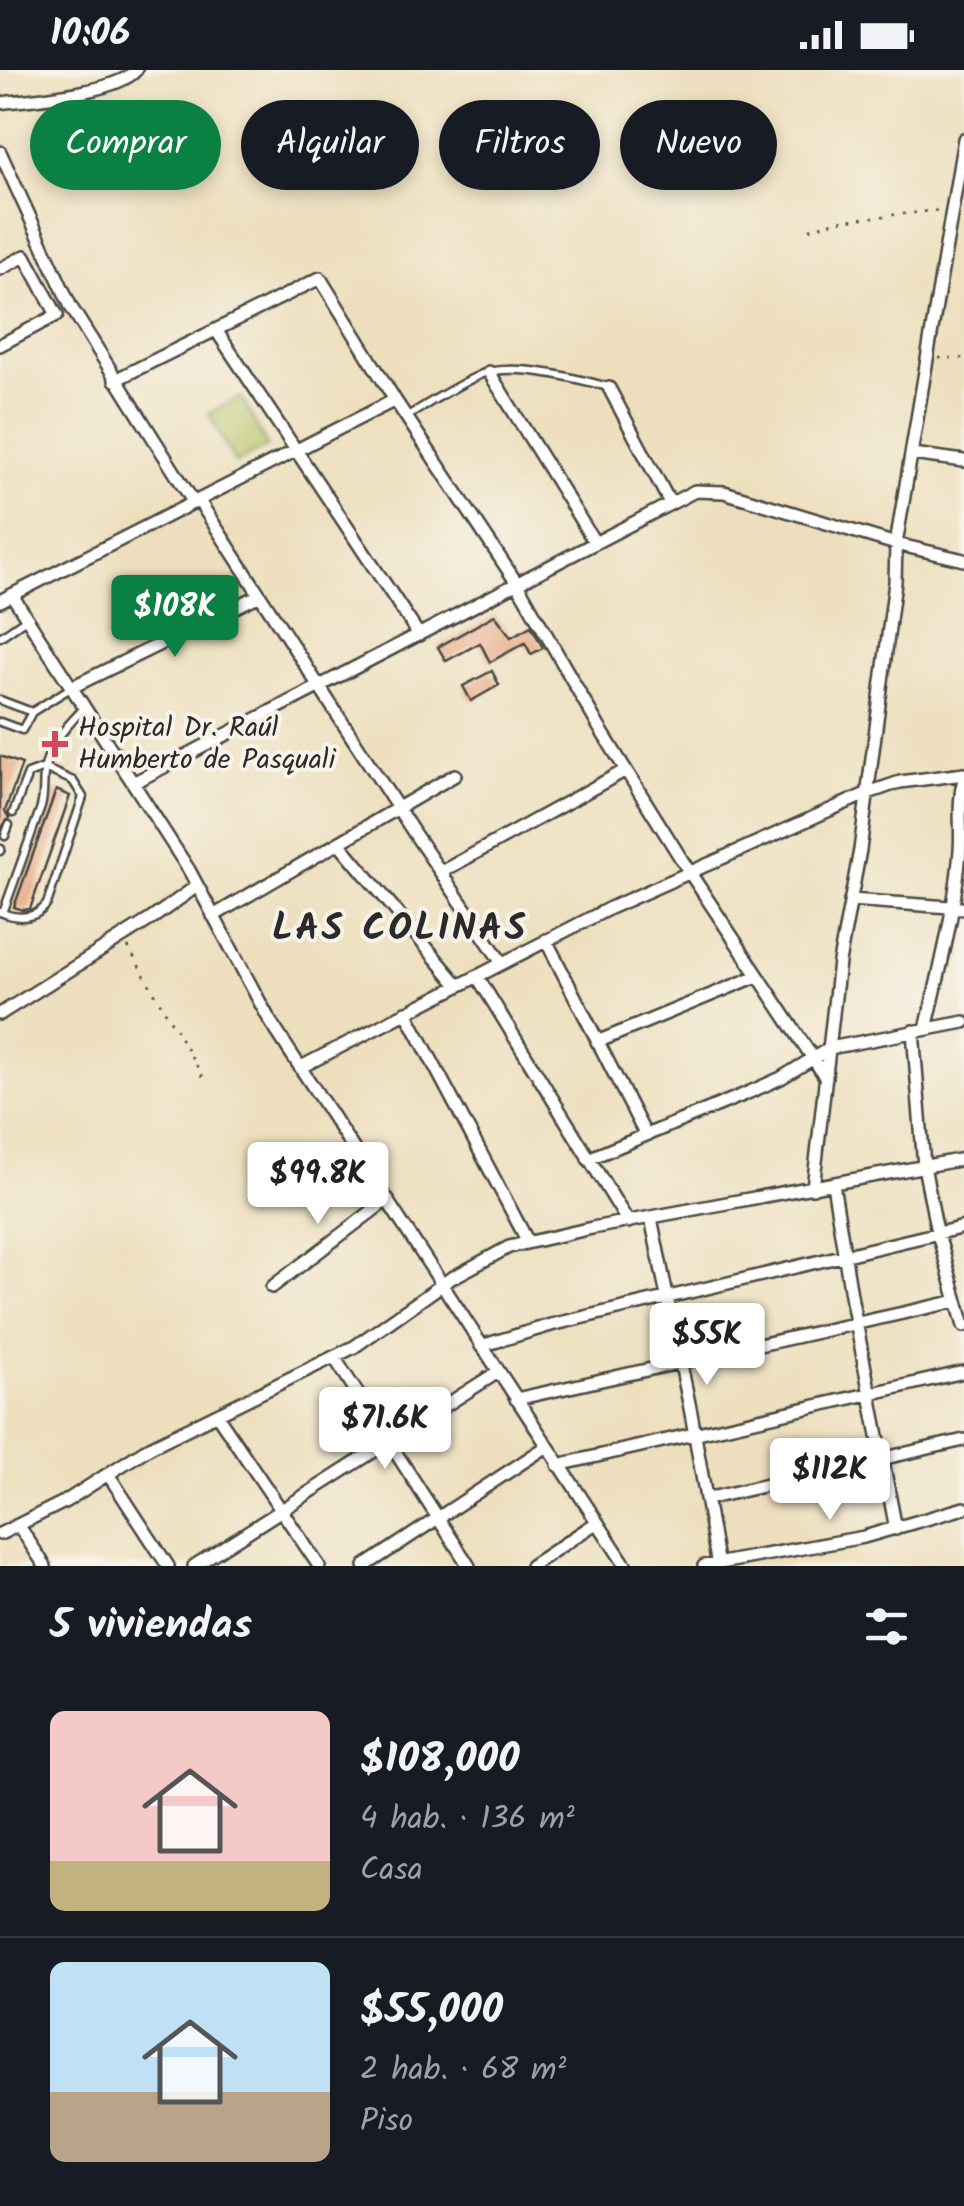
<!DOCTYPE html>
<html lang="es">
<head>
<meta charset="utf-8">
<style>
	:root { --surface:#171b24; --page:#20242c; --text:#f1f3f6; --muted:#9ea1a6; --line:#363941; --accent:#0b8043 }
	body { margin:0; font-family:Kalam,sans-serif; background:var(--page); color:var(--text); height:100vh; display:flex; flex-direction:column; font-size:38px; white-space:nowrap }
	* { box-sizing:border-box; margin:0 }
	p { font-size:32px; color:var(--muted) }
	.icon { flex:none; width:55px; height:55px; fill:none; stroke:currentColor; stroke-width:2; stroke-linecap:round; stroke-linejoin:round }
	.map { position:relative; height:1496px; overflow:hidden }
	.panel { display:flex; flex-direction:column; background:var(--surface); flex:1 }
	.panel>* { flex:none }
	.guide { position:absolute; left:30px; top:30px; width:905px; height:90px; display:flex; gap:20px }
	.price { position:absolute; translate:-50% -85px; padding:0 22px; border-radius:10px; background:#fff; color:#222; font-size:32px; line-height:65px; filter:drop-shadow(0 2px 5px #0008) }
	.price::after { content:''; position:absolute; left:50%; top:60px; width:30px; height:22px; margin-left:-15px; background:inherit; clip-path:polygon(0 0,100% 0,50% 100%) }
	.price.active { background:var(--accent); color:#fff }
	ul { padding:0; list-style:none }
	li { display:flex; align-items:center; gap:30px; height:250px; padding:0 50px }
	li+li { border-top:2px solid var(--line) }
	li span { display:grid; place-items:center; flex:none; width:280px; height:200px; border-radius:15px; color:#555 }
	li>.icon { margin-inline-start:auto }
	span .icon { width:120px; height:120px; fill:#fffc; stroke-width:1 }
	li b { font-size:42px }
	h2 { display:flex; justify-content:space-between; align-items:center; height:120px; padding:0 50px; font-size:42px }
	.pill { padding:0 35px; border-radius:45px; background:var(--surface); box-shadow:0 5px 15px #0003; font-size:35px; line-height:90px }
	.pill.active { background:var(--accent); color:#fff }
	.status { display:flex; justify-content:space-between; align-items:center; height:70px; padding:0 50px; background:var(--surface); direction:ltr }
	.status svg { height:28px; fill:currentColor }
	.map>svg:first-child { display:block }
	.green { fill:#b6c264; stroke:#707648; stroke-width:2.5 }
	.building { fill:#e6a57e }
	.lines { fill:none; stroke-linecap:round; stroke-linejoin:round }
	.service-casing { stroke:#484641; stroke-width:11 }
	.minor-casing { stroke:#484641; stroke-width:16 }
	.path { stroke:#484641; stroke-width:2.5; stroke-dasharray:2.5 8; stroke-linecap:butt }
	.service { stroke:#fff; stroke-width:6 }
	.minor { stroke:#fff; stroke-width:11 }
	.poi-dot { fill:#d1495b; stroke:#f7f3e8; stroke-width:4 }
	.labels { text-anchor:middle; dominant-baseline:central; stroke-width:8; stroke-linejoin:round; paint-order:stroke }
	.poi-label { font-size:28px; fill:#2b2b2b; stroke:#f7f3e8; text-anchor:start }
	.district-label { font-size:38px; font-weight:bold; letter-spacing:2.5px; fill:#2b2b2b; stroke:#f7f3e8 }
</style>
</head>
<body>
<div class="status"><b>10:06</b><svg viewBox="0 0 49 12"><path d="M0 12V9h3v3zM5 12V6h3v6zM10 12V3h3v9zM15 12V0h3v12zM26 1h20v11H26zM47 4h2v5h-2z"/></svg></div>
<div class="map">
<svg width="964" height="1496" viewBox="0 0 964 1496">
	<rect width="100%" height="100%" fill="#f7f3e8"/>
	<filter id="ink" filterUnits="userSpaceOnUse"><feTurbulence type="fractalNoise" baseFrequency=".01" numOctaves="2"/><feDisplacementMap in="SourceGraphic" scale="20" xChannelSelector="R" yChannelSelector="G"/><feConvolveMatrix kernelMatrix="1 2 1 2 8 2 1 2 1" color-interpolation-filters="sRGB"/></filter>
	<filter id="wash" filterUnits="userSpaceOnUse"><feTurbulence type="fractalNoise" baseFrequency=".0048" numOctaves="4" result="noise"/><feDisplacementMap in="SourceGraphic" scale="40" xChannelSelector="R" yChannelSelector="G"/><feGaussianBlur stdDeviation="2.25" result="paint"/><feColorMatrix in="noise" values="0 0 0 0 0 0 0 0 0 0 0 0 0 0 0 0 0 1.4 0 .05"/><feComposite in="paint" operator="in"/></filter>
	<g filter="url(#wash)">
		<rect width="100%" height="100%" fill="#eddfbd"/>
		<path class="green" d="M241,327L267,376L235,393L209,343Z"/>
		<g id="blocks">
			<path class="building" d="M495,545L511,567L531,556L543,578L531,584L525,573L490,592L480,573L446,591L438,577Z
				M492,601L499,615L471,631L463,616Z
				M0,686L22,694L5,741L9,748L0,760Z
				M56,720L70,726L30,839L23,840L14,837Z"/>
		</g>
	</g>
	<g filter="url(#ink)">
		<use href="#blocks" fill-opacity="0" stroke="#484641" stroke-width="2.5"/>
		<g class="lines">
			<defs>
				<path id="service" d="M406,347C431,332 456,315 482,304C514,292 576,308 608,317
					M0,567L26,549
					M0,630L32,642
					M0,652L22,660L32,642L72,617
					M5,766L9,755
					M0,781L1,779
					M0,842C17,849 35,850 47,834L83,727L73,711L44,698L28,704L13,743
					M3,843L41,737C45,723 42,710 45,697C50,672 69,654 85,637"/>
				<path id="minor" d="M0,33C31,29 117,23 136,0
					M0,82L71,237L194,433
					M0,199L25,186L57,245L0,275
					M216,260L419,565
					M489,302L595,473
					M115,310L320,208L395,330L518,515L599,657L690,803L826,1008
					M609,318L670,433
					M912,384L964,391
					M199,431L414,763L502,893
					M12,525L189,800L270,951L626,1496
					M0,531L395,330
					M72,617L260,525
					M135,712L695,421L724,422L896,474L964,490
					M339,773L458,915
					M441,802L626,700
					M850,830L964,838
					M213,846L455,705
					M546,870L645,1064
					M477,906L628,1152
					M406,942L528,1172
					M0,944L151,849L197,816
					M926,959C939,904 956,836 960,780C962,755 957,733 964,709
					M913,961L924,1096L936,1157L964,1256
					M597,972L757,906
					M301,997L610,838L868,723L900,712L964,704
					M588,1089L743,1025L781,1008L830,978L964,952
					M833,1114L852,1231L896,1459
					M813,1118L839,892L860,780L895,512L896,474L964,69
					M651,1148L691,1343L718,1496
					M272,1217L388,1129
					M481,1276L551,1255L964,1157
					M334,1287L469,1496
					M516,1329L957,1231
					M217,1345L319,1496
					M558,1395L964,1302
					M108,1404L168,1496
					M706,1429L964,1370
					M19,1456L45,1496
					M0,1464L66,1431L150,1377L354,1277L450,1209L509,1177L592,1158L964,1089
					M194,1496L498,1302
					M365,1496L546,1377
					M531,1496L596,1453
					M704,1496L864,1467L964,1438"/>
			</defs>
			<use href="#service" class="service-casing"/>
			<use href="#minor" class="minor-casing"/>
			<path class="path" d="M810,159L836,151L941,140
				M939,288H964
				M128,877L206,1012"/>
			<use href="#service" class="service"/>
			<use href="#minor" class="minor"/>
		</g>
	</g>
	<path class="poi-dot" d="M50 659h10v10h10v10h-10v10h-10v-10h-10v-10h10z"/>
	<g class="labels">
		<g class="poi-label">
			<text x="78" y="658">Hospital Dr. Raúl<tspan x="78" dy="32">Humberto de Pasquali</tspan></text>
		</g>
		<g class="district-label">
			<text x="400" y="860">LAS COLINAS</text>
		</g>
	</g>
</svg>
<b class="price active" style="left:175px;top:590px">$108K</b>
<b class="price" style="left:318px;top:1157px">$99.8K</b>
<b class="price" style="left:707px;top:1318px">$55K</b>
<b class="price" style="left:385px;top:1402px">$71.6K</b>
<b class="price" style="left:830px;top:1453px">$112K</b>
<div class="guide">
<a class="pill active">Comprar</a>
<a class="pill">Alquilar</a>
<a class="pill">Filtros</a>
<a class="pill">Nuevo</a>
</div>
</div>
<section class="panel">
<h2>5 viviendas<svg class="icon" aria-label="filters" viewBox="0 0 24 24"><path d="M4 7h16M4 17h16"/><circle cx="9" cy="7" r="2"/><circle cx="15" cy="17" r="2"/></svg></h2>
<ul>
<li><span style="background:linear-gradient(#f6c9c9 75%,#c2b280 0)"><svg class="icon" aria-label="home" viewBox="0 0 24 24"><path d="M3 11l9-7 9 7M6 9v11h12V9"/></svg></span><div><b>$108,000</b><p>4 hab. · 136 m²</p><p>Casa</p></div></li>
<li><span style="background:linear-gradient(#bfe0f5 65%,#b9a48a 0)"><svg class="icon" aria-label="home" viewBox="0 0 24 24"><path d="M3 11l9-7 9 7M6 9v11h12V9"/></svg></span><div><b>$55,000</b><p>2 hab. · 68 m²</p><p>Piso</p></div></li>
</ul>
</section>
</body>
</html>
